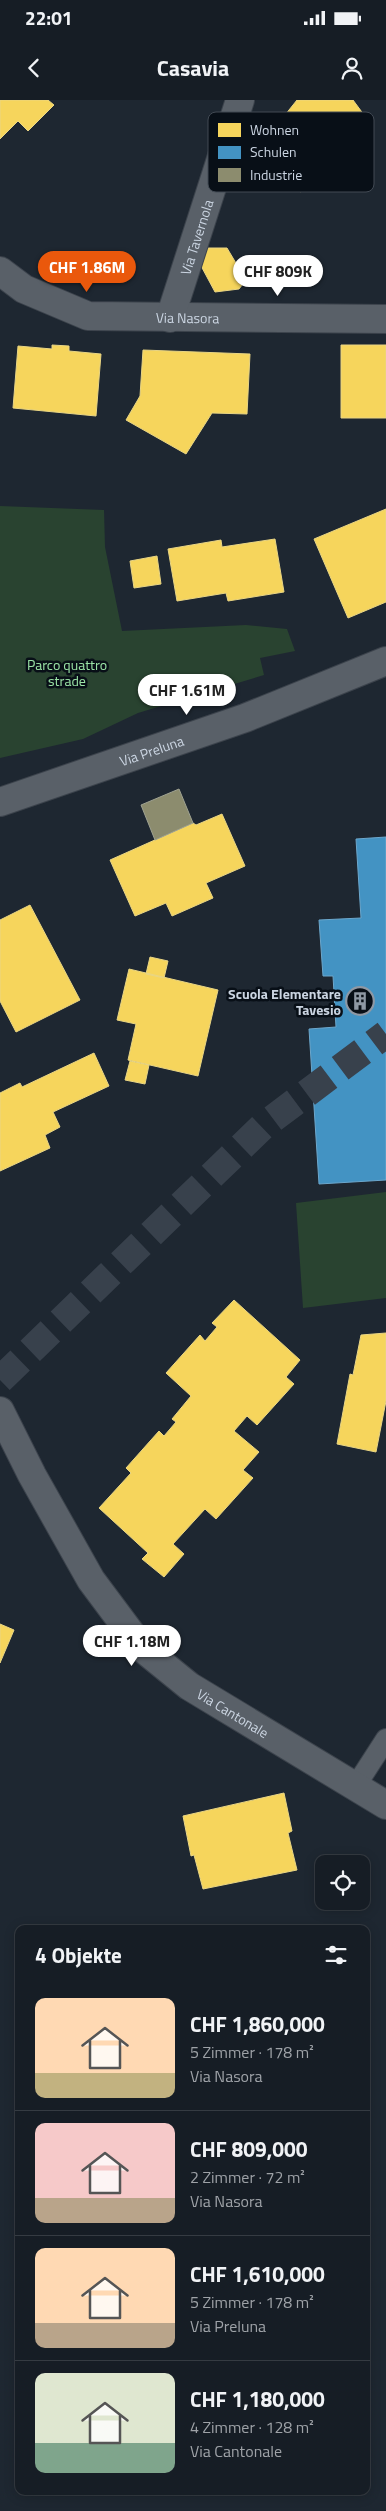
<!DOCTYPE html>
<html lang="de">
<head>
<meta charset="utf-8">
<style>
	:root { --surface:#161d25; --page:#232a32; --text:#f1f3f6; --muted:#9ea2a7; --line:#353b42; --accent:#ea580c }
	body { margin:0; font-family:"Titillium Web",sans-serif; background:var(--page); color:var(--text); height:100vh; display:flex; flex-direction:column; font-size:19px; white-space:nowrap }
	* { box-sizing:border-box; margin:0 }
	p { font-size:16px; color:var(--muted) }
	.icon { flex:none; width:28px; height:28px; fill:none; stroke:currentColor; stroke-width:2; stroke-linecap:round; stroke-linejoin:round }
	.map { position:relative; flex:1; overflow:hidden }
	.side { position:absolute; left:15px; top:1825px; width:355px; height:570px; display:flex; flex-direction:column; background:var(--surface); border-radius:10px; box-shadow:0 2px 12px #0003,0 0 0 1px var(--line) }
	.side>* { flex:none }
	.tools { position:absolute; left:315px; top:1755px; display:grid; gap:10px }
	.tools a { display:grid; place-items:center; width:55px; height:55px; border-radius:10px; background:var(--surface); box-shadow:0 2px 12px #0003,0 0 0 1px var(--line); font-size:25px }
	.price { position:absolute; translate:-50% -42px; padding:0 11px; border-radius:18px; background:#fff; color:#222; font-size:16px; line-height:32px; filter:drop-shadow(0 1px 2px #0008) }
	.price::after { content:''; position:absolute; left:50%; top:30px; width:15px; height:11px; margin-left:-8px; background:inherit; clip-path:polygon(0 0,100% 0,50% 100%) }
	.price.selected { background:var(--accent); color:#fff }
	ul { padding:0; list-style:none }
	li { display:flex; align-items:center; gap:15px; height:125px; padding:0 20px }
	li+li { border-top:1px solid var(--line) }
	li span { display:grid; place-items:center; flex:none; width:140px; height:100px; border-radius:10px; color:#555 }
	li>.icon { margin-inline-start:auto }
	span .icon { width:60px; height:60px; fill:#fffc; stroke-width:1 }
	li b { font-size:21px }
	h2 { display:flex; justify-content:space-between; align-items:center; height:60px; padding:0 20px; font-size:21px }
	.status { display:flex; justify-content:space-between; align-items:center; height:35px; padding:0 25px; background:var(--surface); direction:ltr }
	.status svg { height:14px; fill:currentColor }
	header { display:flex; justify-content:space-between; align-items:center; height:65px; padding:0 20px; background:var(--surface); font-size:22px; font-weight:700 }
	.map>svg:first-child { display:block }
	.green { fill:#294330 }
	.homes { fill:#f6d55c; stroke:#e9d584 }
	.schools { fill:#4393c3; stroke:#6ca7cc }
	.industry { fill:#8c8c6e; stroke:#9fa291 }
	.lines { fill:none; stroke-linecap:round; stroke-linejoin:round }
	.highway-tunnel { stroke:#38414c; stroke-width:28; stroke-dasharray:28 14; stroke-linecap:butt }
	.lane-casing { stroke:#3c434c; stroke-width:22 }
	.street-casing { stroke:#3c434c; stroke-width:30 }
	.secondary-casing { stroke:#3c434c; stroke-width:30 }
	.lane { stroke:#596068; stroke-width:20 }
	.street { stroke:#596068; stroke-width:28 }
	.secondary { stroke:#596068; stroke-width:28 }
	.labels { text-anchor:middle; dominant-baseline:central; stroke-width:5; stroke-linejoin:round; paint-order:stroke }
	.street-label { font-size:14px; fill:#cbd5e2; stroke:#080f17 }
	.park-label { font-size:14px; fill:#9ce5a7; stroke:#080f17 }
	.poi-label { font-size:14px; font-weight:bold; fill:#cbd5e2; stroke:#080f17; text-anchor:end }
	.key { fill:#080f17; stroke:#424a54; stroke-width:1 }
	.key-label { font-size:14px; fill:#cbd5e2 }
</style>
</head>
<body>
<div class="status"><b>22:01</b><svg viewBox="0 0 49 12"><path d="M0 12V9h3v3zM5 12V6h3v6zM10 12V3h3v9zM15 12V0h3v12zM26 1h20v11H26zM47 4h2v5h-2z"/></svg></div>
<header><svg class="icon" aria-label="back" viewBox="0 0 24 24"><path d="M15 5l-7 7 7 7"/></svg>Casavia<svg class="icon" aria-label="person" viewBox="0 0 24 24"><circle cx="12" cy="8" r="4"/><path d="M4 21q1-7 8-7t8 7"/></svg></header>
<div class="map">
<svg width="386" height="2411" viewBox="0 0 386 2411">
	<rect width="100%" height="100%" fill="#1e2731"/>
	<path class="green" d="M0,406L104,410L105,447L122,531L246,525L287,529L295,551L260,558L264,575L138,613L83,639L0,658Z
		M386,1092V1198L303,1208L296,1103Z"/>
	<path class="homes" d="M0,0H48L54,5L28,31L18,21L0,39Z
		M297,0H353L367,19L361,38L344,48L335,46L301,92L255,58L258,55L237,40L249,23L271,39L284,22L281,20Z
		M205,148H227L246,180L239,189L215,192L200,164Z
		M52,245L69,246V251L101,254L96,316L13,308L18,246L52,249Z
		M341,245H386V318H341Z
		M143,250L250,254L247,314L212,313L186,354L126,320L140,296Z
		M386,409V502L348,518L314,439Z
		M275,439L284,492L228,501L226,493L177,501L168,449L221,440L222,447Z
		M157,456L161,484L134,488L130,461Z
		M222,714L245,766L206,783L213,798L172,816L166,803L135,816L110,760L193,723L196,725Z
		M30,805L80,900L16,932L0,901V820Z
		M150,857L168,861L164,878L146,874Z
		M129,869L218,890L198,976L128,960L136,924L117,920Z
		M94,953L109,986L53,1012L60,1027L45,1035L50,1048L0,1071V993L20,983L22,987Z
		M130,961L149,965L145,984L125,980Z
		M234,1200L300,1260L286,1277L294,1284L257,1325L247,1316L234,1331L259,1352L243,1370L253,1378L216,1419L205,1409L173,1444L184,1454L164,1477L142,1459L148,1453L99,1408L131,1373L126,1368L159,1331L164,1336L176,1322L172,1319L191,1296L166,1273L200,1235L205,1241L217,1227L212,1223Z
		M386,1233V1301L376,1352L337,1344L350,1274L353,1275L361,1235Z
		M0,1524L14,1530L0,1563Z
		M284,1693L292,1731L288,1733L297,1770L203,1789L194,1755L191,1756L183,1716Z"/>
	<path class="schools" d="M386,737V1080L319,1084L309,929L336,927L333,876H323L319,820L361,818L356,739Z"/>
	<path class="industry" d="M179,689L193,723L155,740L141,705Z"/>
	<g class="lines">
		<path class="highway-tunnel" d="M0,1280L263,1026L386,934"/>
		<defs>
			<path id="lane" d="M355,1687L386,1639"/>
			<g id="street">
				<path id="s1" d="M0,171L24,189L88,216L386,219"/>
				<path id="s2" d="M170,218L240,0"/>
				<path id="s3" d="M0,1311L32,1375L91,1480L141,1547L189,1586L386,1705"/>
			</g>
			<g id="secondary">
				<path id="s4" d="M0,702L245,618L386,561"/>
			</g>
		</defs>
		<use href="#lane" class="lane-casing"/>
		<use href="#street" class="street-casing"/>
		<use href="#secondary" class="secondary-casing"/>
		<use href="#lane" class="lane"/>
		<use href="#street" class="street"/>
		<use href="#secondary" class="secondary"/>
	</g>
	<defs>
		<symbol id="building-ring" viewBox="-11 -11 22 22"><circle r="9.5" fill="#080f17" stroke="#8e98a4" stroke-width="1.5"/><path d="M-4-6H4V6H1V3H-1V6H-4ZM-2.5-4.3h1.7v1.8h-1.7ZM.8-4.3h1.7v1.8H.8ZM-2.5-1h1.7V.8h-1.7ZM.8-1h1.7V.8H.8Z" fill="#8e98a4"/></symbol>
	</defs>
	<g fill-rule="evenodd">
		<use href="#building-ring" x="344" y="885" width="32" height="32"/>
	</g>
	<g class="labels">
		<g class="street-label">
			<text stroke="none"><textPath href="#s2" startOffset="85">Via Tavernola</textPath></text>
			<text stroke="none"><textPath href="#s1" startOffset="199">Via Nasora</textPath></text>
			<text stroke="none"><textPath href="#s4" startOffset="160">Via Preluna</textPath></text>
			<text stroke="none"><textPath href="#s3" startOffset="389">Via Cantonale</textPath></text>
		</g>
		<g class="park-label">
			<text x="67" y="564">Parco quattro<tspan x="67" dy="16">strade</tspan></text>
		</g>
		<g class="poi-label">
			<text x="341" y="893">Scuola Elementare<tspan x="341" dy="16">Tavesio</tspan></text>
		</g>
	</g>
	<rect x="208" y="12" width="166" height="80" rx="8" class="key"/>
	<rect x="218" y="23" width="23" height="14" fill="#f6d55c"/>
	<rect x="218" y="46" width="23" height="13" fill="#4393c3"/>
	<rect x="218" y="68" width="23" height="14" fill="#8c8c6e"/>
	<g class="key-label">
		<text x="250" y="35">Wohnen</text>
		<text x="250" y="57">Schulen</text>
		<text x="250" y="80">Industrie</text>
	</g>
</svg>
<div class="tools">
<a><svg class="icon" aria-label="locate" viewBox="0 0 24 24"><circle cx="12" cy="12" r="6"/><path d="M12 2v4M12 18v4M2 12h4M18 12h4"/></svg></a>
</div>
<b class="price selected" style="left:87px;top:193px">CHF 1.86M</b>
<b class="price" style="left:278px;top:197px">CHF 809K</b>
<b class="price" style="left:187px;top:616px">CHF 1.61M</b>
<b class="price" style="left:132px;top:1567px">CHF 1.18M</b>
<section class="side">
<h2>4 Objekte<svg class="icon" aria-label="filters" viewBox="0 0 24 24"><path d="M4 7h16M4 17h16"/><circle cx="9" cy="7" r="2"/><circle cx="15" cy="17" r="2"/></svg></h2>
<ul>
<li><span style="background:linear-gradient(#ffd9b3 75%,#c2b280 0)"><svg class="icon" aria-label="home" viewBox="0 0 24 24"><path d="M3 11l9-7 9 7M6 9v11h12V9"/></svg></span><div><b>CHF 1,860,000</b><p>5 Zimmer · 178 m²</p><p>Via Nasora</p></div></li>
<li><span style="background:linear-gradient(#f6c9c9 75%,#b9a48a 0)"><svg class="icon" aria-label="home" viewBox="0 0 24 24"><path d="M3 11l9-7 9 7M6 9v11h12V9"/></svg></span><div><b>CHF 809,000</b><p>2 Zimmer · 72 m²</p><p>Via Nasora</p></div></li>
<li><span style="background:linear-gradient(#ffd9b3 75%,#b9a48a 0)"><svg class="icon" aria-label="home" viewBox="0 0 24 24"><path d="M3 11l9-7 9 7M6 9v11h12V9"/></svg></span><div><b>CHF 1,610,000</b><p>5 Zimmer · 178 m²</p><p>Via Preluna</p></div></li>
<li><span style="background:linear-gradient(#dfe7d0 70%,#7fa58c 0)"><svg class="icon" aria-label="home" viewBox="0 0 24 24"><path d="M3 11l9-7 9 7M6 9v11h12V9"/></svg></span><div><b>CHF 1,180,000</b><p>4 Zimmer · 128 m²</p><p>Via Cantonale</p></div></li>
</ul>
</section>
</div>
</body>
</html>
